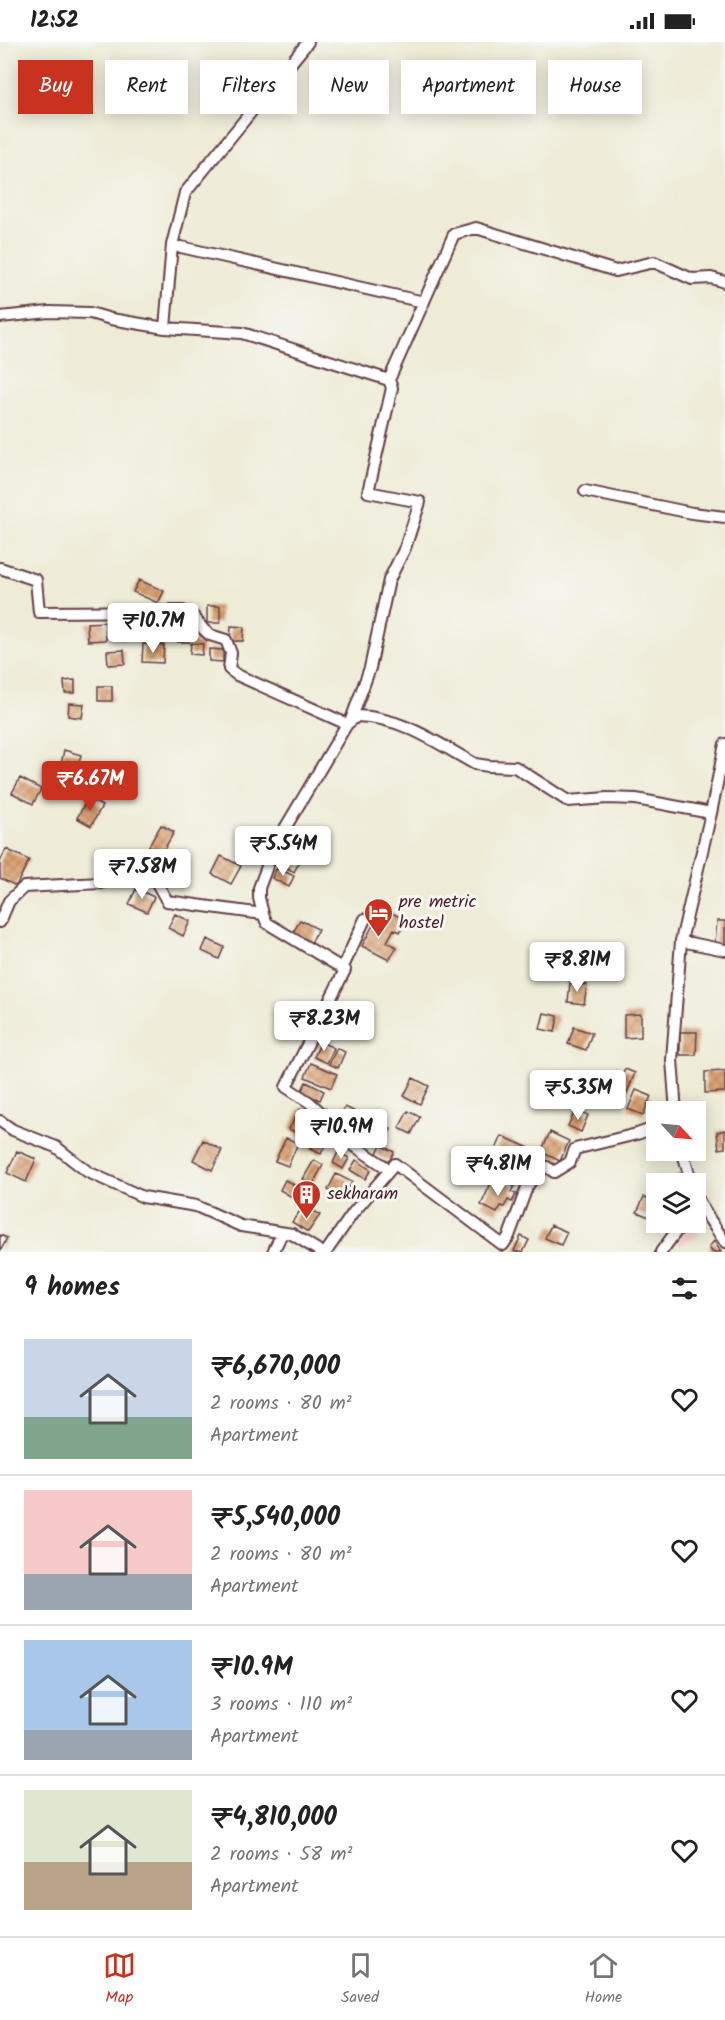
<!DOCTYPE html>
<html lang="en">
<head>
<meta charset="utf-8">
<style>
	:root { --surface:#fff; --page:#f6f6f6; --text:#222; --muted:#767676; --line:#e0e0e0; --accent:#c8321e }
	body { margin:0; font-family:Kalam,sans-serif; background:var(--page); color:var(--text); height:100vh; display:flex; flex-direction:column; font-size:22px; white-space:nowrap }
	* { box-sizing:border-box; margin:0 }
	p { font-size:20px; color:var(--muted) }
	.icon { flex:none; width:33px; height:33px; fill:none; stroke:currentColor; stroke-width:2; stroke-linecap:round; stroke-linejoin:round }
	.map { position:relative; height:1210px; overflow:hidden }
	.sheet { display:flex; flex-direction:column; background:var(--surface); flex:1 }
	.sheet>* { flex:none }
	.guide { position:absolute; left:18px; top:18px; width:690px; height:54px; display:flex; gap:12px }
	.needle { width:39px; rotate:116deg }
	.fabs { position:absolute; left:646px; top:1059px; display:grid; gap:12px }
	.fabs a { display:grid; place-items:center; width:60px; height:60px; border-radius:0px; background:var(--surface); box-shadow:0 3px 15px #0003; font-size:30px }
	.price { position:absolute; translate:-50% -51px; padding:0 14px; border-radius:6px; background:#fff; color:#222; font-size:20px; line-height:39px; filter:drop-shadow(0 2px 3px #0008) }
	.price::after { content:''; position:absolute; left:50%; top:36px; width:18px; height:14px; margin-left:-9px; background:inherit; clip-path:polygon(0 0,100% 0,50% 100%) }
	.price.on { background:var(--accent); color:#fff }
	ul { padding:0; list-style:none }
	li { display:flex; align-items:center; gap:18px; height:150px; padding:0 24px }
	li+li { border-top:2px solid var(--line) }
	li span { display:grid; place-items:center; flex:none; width:168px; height:120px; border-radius:0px; color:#555 }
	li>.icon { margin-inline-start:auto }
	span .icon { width:72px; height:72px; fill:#fffc; stroke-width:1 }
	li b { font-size:26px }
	h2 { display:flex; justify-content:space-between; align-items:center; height:72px; padding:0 24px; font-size:26px }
	.pill { padding:0 21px; border-radius:0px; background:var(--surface); box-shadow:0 3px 15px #0003; font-size:21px; line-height:54px }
	.pill.on { background:var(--accent); color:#fff }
	.status { display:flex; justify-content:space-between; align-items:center; height:42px; padding:0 30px; background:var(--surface); direction:ltr }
	.status svg { height:16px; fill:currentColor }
	.tabs { display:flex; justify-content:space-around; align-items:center; height:84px; border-top:2px solid var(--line); background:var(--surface); font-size:16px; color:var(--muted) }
	.tabs a { display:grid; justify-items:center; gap:3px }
	.tabs .on { color:var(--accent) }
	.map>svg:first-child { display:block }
	.built { fill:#f7d0cc }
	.building { fill:url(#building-cross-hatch) }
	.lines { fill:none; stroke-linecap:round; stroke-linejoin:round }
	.street-casing { stroke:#633e45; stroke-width:14 }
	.street { stroke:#fff; stroke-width:10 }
	.labels { text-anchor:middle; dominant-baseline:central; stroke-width:6; stroke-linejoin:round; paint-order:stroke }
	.poi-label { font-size:18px; fill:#4a1f2b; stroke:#f6f6f2; text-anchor:start }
</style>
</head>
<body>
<div class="status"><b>12:52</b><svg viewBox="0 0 49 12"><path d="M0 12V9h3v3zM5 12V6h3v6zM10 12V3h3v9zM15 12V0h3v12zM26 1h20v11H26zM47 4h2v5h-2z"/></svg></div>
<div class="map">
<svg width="725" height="1210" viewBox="0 0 725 1210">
	<defs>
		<pattern id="building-cross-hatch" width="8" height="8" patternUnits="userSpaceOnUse" patternTransform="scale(1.5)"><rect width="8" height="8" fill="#dca372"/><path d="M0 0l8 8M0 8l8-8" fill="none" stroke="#b4845e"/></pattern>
	</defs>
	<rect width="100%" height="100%" fill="#f6f6f2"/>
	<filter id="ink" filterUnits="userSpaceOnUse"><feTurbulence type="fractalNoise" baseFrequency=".0167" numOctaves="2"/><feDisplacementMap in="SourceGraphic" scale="12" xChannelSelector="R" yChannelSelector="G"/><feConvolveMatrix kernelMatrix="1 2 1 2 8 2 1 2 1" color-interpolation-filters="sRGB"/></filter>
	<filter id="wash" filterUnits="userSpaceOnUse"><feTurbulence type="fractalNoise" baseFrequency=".008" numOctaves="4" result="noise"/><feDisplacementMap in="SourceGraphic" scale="24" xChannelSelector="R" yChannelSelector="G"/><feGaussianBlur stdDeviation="1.35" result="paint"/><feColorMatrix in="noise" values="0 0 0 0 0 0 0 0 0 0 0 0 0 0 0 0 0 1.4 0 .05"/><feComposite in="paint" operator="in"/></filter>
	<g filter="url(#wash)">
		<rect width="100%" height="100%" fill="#eeebd6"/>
		<path class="built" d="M673,1181H692L699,1193L679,1204L671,1186Z"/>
		<g id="blocks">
			<path class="building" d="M139,538L164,549L158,561L133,550Z
				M207,564H220V581H207Z
				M112,578L129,580L127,598L109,596Z
				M105,580L106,598L88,599L87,581Z
				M178,583H189V600H178Z
				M231,584L244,585L243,599H230Z
				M191,601L203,602L202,613L190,612Z
				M143,602L164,603L163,621L142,620Z
				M209,607L223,608V620L209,619Z
				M124,608L125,622L108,623L107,609Z
				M75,638V651H65L64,639Z
				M98,644H112V659H98Z
				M69,661L84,662L82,676L68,674Z
				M64,708L81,713L76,731L60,727Z
				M20,736L41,747L33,762L12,751Z
				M88,756L102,764L91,784L77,776Z
				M161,783L174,790L162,811L149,804Z
				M6,807L29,818L16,844L0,836V820Z
				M284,807L301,817L294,830L277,820Z
				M221,814L241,824L231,842L212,832Z
				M167,815L181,827L174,835L160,823Z
				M277,826L294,834L289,845L272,836Z
				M136,847L154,855L147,870L129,862Z
				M382,866L406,878L400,890L394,887L387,900L397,905L389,918L362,904Z
				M175,872L190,879L183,894L168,886Z
				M300,878L318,887L311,901L293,891Z
				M717,879H725V902L715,901Z
				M207,897L224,905L219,917L202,909Z
				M570,941L587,943L584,962L568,960Z
				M544,971L558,974L555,990L540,987Z
				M641,972V995L624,996V973Z
				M574,985L592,991L586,1008L568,1002Z
				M680,990H697L696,1013H680Z
				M321,1000L334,1006L327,1021L314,1015Z
				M337,1006L345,1010L338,1026L329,1022Z
				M311,1021L337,1032L331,1046L305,1035Z
				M625,1027L635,1031L627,1051L617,1046Z
				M725,1029V1050L705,1051V1030Z
				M413,1036L429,1044L420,1062L404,1054Z
				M306,1040L324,1049L320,1058L301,1050Z
				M636,1048L651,1054L643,1073L628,1067Z
				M345,1065L362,1073L355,1088L338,1080Z
				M300,1067L313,1074L302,1094L289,1087Z
				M576,1067L588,1073L581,1090L568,1084Z
				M408,1069L420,1075L411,1092L399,1086Z
				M376,1080L391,1087L385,1099L370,1092Z
				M725,1088V1106L719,1107L717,1090Z
				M319,1089L329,1094L321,1112L310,1107Z
				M550,1090L569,1099L560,1119L541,1110Z
				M502,1094L529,1106L523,1119L496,1107Z
				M286,1096L298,1101L288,1124L275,1119Z
				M203,1098L222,1108L212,1128L193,1118Z
				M381,1103L394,1110L389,1119L376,1113Z
				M17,1109L36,1117L26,1140L7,1131Z
				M338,1110L349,1116L343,1127L333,1121Z
				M314,1118L323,1123L313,1142L303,1137Z
				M356,1118L371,1128L365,1137L350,1128Z
				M336,1132L352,1140L344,1156L328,1148Z
				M680,1132L682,1142H675L673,1134Z
				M285,1138L298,1145L292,1155L280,1148Z
				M506,1140L514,1144L511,1150L516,1152L512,1160L508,1158L504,1165L501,1164L497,1171L481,1163L491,1141L503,1147Z
				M644,1155L657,1160V1170L654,1177L637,1170Z
				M304,1163L320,1173L308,1190L292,1180Z
				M551,1183L567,1190L561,1203L545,1196Z
				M0,1193L7,1196L0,1210Z
				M521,1194L529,1198L523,1210H516L514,1209Z
				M714,1199L721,1210H712L709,1205Z"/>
		</g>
	</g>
	<g filter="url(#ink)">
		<use href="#blocks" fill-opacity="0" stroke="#633e45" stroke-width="1.5"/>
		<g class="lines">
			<defs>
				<path id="street" d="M172,203L424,260
					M0,275L49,270L90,271L111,277L165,286L242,291L389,338L454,192L476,186L616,229L654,220L692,237L711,236L725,240
					M165,286L172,203L185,151L308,0
					M585,449L692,471L725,475
					M0,526L36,538L39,570L183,569L193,574L204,588L210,593L226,598L231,611L229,627L237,633L347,682L357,674C402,675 437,701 475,722L488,724L515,725L568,759L607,756L636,757L711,771
					M351,678L370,626L389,538L405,506L420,460L368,450L392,346L389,338
					M263,872L267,881L345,928L286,1045L309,1060L336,1084L350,1101L390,1128
					M0,880L9,859L24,845L101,841L117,831L149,827L167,859L263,872L259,856V846L275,803L347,682
					M681,899L725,908
					M342,927L365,877
					M676,1070L672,1018L681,899L711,771L725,702
					M0,1079L13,1088L56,1105L88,1130L143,1155L196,1164L241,1184L292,1192L321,1210
					M682,1108L692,1142
					M696,1154L706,1172L725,1200
					M273,1210L282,1191
					M326,1210L353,1171L395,1122L503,1203L509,1194L527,1145L539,1126L547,1125L554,1130L570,1120L575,1107L637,1092L657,1085
					M661,1210L683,1180"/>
			</defs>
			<use href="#street" class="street-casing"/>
			<use href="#street" class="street"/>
		</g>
	</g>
	<defs>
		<symbol id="hotel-pin" viewBox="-11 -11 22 30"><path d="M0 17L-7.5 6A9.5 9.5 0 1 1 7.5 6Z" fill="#c8321e" stroke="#f6f6f2"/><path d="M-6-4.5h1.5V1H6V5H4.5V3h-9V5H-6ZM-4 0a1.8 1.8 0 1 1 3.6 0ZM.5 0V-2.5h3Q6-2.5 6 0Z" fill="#fff"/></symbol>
		<symbol id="building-pin" viewBox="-11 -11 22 30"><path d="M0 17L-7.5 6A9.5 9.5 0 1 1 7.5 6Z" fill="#c8321e" stroke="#f6f6f2"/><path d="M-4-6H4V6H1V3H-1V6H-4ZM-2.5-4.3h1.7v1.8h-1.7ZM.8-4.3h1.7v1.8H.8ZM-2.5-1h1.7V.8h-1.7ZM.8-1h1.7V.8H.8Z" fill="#fff"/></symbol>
	</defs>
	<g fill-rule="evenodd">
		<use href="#hotel-pin" x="362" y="854" width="33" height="45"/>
		<use href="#building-pin" x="290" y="1136" width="33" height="45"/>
	</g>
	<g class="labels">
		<g class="poi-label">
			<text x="399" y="860">pre metric<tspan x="399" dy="21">hostel</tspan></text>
			<text x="327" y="1152">sekharam</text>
		</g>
	</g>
</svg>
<div class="fabs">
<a><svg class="needle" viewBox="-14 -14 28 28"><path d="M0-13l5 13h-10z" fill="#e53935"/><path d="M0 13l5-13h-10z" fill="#767676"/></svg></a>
<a><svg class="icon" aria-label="layers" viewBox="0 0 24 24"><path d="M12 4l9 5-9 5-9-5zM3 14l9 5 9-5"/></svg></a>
</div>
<b class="price" style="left:153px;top:612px">₹10.7M</b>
<b class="price on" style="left:90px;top:770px">₹6.67M</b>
<b class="price" style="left:283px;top:835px">₹5.54M</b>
<b class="price" style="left:142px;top:858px">₹7.58M</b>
<b class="price" style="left:577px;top:951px">₹8.81M</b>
<b class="price" style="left:324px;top:1010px">₹8.23M</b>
<b class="price" style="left:578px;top:1079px">₹5.35M</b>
<b class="price" style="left:341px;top:1118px">₹10.9M</b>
<b class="price" style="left:498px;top:1155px">₹4.81M</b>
<div class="guide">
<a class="pill on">Buy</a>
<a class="pill">Rent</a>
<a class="pill">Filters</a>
<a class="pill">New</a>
<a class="pill">Apartment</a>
<a class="pill">House</a>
</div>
</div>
<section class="sheet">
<h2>9 homes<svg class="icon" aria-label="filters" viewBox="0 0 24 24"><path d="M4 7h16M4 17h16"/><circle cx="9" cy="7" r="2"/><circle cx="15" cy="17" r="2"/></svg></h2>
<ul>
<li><span style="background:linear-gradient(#c9d6e8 65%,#7fa58c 0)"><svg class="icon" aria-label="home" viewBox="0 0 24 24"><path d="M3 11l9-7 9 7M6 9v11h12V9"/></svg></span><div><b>₹6,670,000</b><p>2 rooms · 80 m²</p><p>Apartment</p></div><svg class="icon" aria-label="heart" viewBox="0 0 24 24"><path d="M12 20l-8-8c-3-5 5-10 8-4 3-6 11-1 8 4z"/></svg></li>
<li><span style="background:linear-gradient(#f6c9c9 70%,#9aa5b1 0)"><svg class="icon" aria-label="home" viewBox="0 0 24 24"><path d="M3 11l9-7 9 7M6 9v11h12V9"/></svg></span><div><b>₹5,540,000</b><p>2 rooms · 80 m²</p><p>Apartment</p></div><svg class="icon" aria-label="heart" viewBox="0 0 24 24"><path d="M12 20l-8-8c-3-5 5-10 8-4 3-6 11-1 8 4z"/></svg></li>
<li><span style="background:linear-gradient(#a9c7e8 75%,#9aa5b1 0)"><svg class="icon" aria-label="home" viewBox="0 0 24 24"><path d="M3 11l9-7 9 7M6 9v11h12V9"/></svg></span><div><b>₹10.9M</b><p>3 rooms · 110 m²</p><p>Apartment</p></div><svg class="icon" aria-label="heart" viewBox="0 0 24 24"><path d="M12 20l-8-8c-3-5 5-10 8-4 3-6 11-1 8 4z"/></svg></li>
<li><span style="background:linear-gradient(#dfe7d0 60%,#b9a48a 0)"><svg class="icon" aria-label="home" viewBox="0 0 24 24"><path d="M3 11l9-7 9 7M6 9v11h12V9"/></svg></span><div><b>₹4,810,000</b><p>2 rooms · 58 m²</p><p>Apartment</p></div><svg class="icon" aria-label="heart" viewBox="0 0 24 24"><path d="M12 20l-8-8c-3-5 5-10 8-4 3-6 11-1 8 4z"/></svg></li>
</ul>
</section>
<nav class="tabs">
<a class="on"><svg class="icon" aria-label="map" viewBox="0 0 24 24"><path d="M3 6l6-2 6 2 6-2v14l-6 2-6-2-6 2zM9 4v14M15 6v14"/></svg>Map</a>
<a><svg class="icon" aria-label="saved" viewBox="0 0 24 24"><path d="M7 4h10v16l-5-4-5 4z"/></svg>Saved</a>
<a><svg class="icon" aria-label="home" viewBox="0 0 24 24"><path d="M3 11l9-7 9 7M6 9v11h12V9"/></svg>Home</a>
</nav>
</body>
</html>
